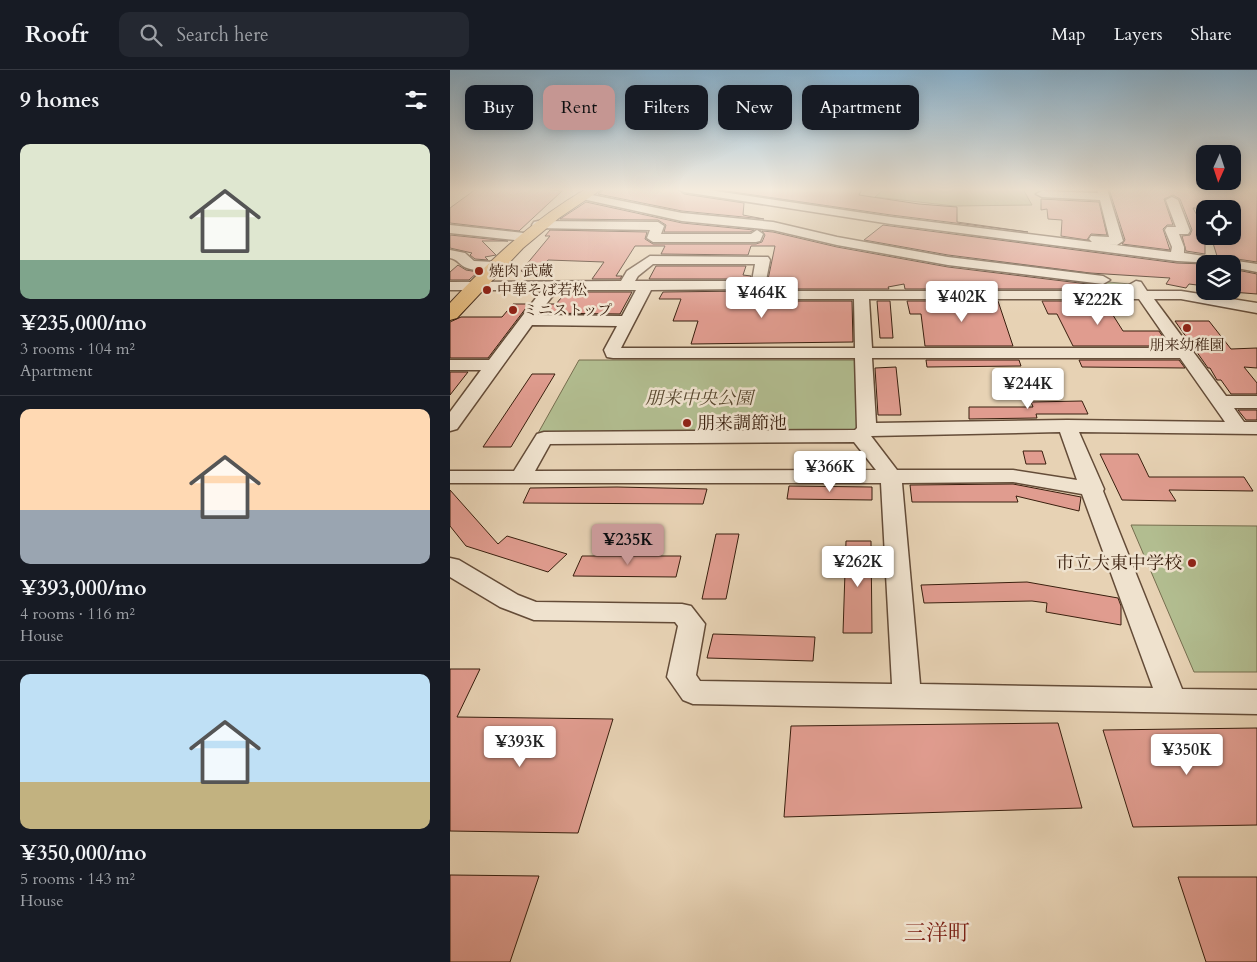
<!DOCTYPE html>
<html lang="en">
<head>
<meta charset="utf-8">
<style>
	:root { --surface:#171b24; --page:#242831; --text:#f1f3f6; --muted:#9ea1a6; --line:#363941; --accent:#c59692 }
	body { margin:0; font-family:Cardo,"Noto Serif JP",serif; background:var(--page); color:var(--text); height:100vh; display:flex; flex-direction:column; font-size:19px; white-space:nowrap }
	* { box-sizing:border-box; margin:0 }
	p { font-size:16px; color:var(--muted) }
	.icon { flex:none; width:28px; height:28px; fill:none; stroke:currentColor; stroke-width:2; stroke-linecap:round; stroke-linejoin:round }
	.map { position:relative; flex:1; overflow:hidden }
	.sheet { display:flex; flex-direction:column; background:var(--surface); width:450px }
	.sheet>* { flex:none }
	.guide { position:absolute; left:15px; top:15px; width:475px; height:45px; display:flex; gap:10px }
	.needle { width:32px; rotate:183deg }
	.buttons { position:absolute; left:746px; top:75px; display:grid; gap:10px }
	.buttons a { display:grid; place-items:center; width:45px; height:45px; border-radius:10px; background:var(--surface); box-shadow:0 2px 12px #0003; font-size:25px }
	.price { position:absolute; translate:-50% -42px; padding:0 11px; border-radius:5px; background:#fff; color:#222; font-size:16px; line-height:32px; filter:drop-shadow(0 1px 2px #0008) }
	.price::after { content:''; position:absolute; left:50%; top:30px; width:15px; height:11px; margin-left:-8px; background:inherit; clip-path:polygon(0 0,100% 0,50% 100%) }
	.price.current { background:var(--accent); color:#111 }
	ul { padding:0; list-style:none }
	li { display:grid; align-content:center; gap:10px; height:265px; padding:0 20px }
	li+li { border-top:1px solid var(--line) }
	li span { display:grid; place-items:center; height:155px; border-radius:10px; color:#555 }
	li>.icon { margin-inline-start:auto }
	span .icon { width:90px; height:90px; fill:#fffc; stroke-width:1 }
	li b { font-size:21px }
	h2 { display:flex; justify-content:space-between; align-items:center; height:60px; padding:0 20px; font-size:21px }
	.chip { padding:0 18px; border-radius:10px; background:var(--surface); box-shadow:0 2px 12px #0003; font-size:18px; line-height:45px }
	.chip.current { background:var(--accent); color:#111 }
	header { display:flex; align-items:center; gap:30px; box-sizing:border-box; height:70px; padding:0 25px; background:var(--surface); border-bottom:1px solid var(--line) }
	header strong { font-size:24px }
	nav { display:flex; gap:28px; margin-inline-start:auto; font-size:18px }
	.search { width:350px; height:45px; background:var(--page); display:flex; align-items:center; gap:12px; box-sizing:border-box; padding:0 18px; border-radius:10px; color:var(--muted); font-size:19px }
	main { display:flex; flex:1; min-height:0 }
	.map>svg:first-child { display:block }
	.green { fill:#b2bd90; stroke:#766e4f }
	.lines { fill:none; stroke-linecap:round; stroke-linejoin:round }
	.stream { stroke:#737a72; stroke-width:2.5 }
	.building { fill:#e09c8f; stroke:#391f0e }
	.minor-casing { stroke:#644c38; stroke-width:3 }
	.major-casing { stroke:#391f0e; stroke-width:2 }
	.minor { fill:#efe2ce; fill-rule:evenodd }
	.major { fill:#e4b97a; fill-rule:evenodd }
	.poi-dot { fill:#8f2418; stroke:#efe2ce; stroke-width:2 }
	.labels { text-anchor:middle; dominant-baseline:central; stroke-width:5; stroke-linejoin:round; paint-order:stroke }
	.far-poi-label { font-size:15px; fill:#391f0e; stroke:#efe2ce; text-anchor:start }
	.park-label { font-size:18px; font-style:italic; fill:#57462e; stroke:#efe2ce }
	.poi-label { font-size:18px; fill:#391f0e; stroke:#efe2ce; text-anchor:start }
	.near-neighbourhood-label { font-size:22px; fill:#7a1f14; stroke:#efe2ce }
</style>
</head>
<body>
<header>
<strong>Roofr</strong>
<div class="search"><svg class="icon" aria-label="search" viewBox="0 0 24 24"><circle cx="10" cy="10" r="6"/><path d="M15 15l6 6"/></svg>Search here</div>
<nav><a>Map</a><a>Layers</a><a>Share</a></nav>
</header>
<main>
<section class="sheet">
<h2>9 homes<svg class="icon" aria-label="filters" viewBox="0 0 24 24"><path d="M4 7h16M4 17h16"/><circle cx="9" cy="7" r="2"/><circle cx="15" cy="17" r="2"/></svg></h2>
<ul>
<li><span style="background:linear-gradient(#dfe7d0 75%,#7fa58c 0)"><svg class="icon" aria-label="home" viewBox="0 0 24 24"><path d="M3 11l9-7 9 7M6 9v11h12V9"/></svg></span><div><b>¥235,000/mo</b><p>3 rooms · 104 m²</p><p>Apartment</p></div></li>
<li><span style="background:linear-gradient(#ffd9b3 65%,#9aa5b1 0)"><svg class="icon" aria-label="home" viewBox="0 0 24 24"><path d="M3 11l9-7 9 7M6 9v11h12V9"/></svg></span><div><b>¥393,000/mo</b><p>4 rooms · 116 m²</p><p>House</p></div></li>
<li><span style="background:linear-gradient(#bfe0f5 70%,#c2b280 0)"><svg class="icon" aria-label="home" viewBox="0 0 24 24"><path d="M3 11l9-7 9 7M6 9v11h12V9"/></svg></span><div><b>¥350,000/mo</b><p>5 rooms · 143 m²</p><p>House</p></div></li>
</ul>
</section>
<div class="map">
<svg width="807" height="892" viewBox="0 0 807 892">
	<rect width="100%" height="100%" fill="#e7d2b4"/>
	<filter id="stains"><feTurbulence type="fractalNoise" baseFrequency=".004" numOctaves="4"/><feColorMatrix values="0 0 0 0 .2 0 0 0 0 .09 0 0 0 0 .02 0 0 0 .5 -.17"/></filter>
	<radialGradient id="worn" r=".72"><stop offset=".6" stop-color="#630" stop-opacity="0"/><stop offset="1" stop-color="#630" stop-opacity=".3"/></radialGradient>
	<path class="green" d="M434,119H573L582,135L504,136L425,127Z
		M626,209L680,214L687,222H651L647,214H630Z
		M129,290H409L410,360L87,365Z
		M681,455L807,456V602H744Z"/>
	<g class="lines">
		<path class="stream" d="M516,164L684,185
			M749,192L769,194"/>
	</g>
	<path class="building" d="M26,119H93L112,121L69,161L0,153V138Z
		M154,119H227L234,124L294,133L293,145L314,149L232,141L148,124Z
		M262,119H412L409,125L469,134L507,137V152L578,162L441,145Z
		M659,119L807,120V192L767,186L762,170L782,171V139L743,138L755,160V184L736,181L732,166L740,165L742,160L730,129L723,125L714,129L723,155H717L713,159L720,180L672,174L675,170Z
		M591,129L649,132L657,165L641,164L637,170L611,166L612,150L598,149L597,139L591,140Z
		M136,132L232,153L304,160L300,162H214L216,155L208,150L110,149Z
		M433,155L727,193L755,194V216L739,214L736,218L716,214L720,208L640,203L498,185L414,170Z
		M100,160L197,162L195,169L203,174H306L312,172L315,165L312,161L323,162L387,177L498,197L646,215L648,219H455L454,214L438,217L439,219H316L325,176H301L298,185L211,184L215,176H185L166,206H172L170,209H142L154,192L98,190L84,207L71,201L100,166H95Z
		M0,165L58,171H32L46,185L35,187L38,190L25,189L20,185L22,183L0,178Z
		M8,195L16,200L28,202L19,210H0V202Z
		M206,196H296L293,205L301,206L300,209H199Z
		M782,199L807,204V224L782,222Z
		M298,221L297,226L306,231H402L403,272L241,274L248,251H223L231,229H209L213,222Z
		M116,222H182L170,244L92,243L99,234H106Z
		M427,231H440L443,268H430Z
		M457,231H548L563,276H475L471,244H460Z
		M592,231H654L673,261H709L719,276H623L607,244H598Z
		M63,234H79L38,288H0V252L11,247H52Z
		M725,251H759L781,279L807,278V298L794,297L807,313V324H781L771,310H767L760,298H758Z
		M476,290H569L571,296L477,297Z
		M629,290H729L735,298L632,297Z
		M446,297L451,345H428L425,298Z
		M0,302H18L0,325Z
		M82,304H105L61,377H33Z
		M632,331L638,344H586L587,348L519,349V337H583L581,332Z
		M788,340H807V350H796Z
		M573,381H592L596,394H576Z
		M650,384H688L699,407H794L803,421L719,420L726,431L672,430Z
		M563,414L631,427L629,441L566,426L568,432H462L460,415Z
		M339,416L422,417V430L337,429Z
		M167,417L257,419L253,434L73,433L80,418Z
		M0,420L48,474L57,466L117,484L98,502L16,476L0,456Z
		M266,464H289L276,529H252Z
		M396,471H421L422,563H393Z
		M132,486H231L226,507L123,506Z
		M577,512L668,528L671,536V555L596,542L597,533L582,531L474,533L471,515Z
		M263,564L365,567L363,591L257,588Z
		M0,599H30L7,647L163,649L128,763L0,761Z
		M608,653L632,738L334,747L341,656Z
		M807,658V755L683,757L653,660Z
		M0,805L89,806L60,892H0Z
		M728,807H807V892H756Z"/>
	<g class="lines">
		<defs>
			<path id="minor" d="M229,119H252L441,147L642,172L639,169L641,166L659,167L650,130L592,127L586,124L592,121L648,123L647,119H657L673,171L667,175L658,174L721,182L722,177L715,160L717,157H726L716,130L722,127L728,130L740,161L738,164H729L734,177V183L807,194V202L782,197V194L727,191L441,154L234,122Z
				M132,123L232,143L323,152L387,167L498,187L653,206L660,210L653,214L498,195L387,175L323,160L232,151L128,128V124Z
				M88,151L208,152L214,156L211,164H301L307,160L313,164L310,171L306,172H203L197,168L200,160L84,158L82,155L84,152Z
				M0,155L74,163L80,167L74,171L0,163Z
				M0,180L15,183L24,191L45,192L52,196C46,202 25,201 17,198C10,196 8,189 0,188Z
				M200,186L318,187L320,190L314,221H683L679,215L686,211L691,212L697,221H731L807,233V243L731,229H704L776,326H807V338H784L794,352H807V364L629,362L654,419L653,421L732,619L807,620V644L243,634L233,630L217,607L228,556L225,552L84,550L50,537L0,507V488L9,490L68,525L86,532L232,534L241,536L255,554L246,605L250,611L442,614L431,413H0V401H64L87,364L94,362L405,360L407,358L405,288H163L157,287L154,280L167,256L82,255L7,359L0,361V342L31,300H0V290H39L92,220H0V212L171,211L177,201ZM203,194H305L302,211H185L188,206ZM300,219L299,225L306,229H404L405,278H171L201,220ZM107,220H186L172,246L88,245ZM419,229H689L723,278H422ZM422,288H730L775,352L617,350L426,353ZM610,362L627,410L563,400H447L421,366ZM404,372L426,400L85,401L100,374ZM563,412L632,424L703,618L470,614L452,413Z"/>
			<path id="major" d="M136,119H152L109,148L73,178L7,248L0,250V233C41,189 84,149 136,119Z"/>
		</defs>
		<use href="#minor" class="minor-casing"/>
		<use href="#major" class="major-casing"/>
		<use href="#minor" class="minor"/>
		<use href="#major" class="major"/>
	</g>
	<linearGradient id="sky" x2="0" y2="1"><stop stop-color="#88b5d4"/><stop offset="0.49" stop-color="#f4ebdd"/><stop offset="1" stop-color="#f4ebdd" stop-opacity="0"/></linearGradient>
	<rect width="807" height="244" fill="url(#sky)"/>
	<g class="poi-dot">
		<circle cx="29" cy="201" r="5"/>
		<circle cx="37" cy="220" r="5"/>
		<circle cx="63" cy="240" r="5"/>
		<circle cx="737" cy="258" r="5"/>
		<circle cx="237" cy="353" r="5"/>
		<circle cx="742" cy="493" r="5"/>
	</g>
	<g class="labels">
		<g class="far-poi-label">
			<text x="39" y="201">焼肉 武蔵</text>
			<text x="47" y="220">中華そば若松</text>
			<text x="73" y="240">ミニストップ</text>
			<text x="737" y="275" text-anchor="middle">朋来幼稚園</text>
		</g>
		<g class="park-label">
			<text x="249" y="328">朋来中央公園</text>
		</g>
		<g class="poi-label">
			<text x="247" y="353">朋来調節池</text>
			<text x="732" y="493" text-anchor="end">市立大東中学校</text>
		</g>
		<g class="near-neighbourhood-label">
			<text x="487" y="863">三洋町</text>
		</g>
	</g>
	<rect width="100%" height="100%" filter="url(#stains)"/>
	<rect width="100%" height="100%" fill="url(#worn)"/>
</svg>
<div class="buttons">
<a><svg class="needle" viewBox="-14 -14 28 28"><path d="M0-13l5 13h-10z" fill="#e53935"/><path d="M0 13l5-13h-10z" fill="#9ea1a6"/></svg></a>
<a><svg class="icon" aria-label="locate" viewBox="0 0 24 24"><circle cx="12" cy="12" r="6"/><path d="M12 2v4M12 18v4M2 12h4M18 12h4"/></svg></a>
<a><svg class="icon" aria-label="layers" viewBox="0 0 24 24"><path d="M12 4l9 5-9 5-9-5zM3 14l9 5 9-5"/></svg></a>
</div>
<b class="price" style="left:312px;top:249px">¥464K</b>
<b class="price" style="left:512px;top:253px">¥402K</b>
<b class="price" style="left:648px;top:256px">¥222K</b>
<b class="price" style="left:578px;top:340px">¥244K</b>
<b class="price" style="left:380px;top:423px">¥366K</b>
<b class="price current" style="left:178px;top:496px">¥235K</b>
<b class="price" style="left:408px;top:518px">¥262K</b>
<b class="price" style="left:70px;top:698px">¥393K</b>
<b class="price" style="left:737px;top:706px">¥350K</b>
<div class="guide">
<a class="chip">Buy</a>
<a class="chip current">Rent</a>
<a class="chip">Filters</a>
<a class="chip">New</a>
<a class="chip">Apartment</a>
</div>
</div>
</main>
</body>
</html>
